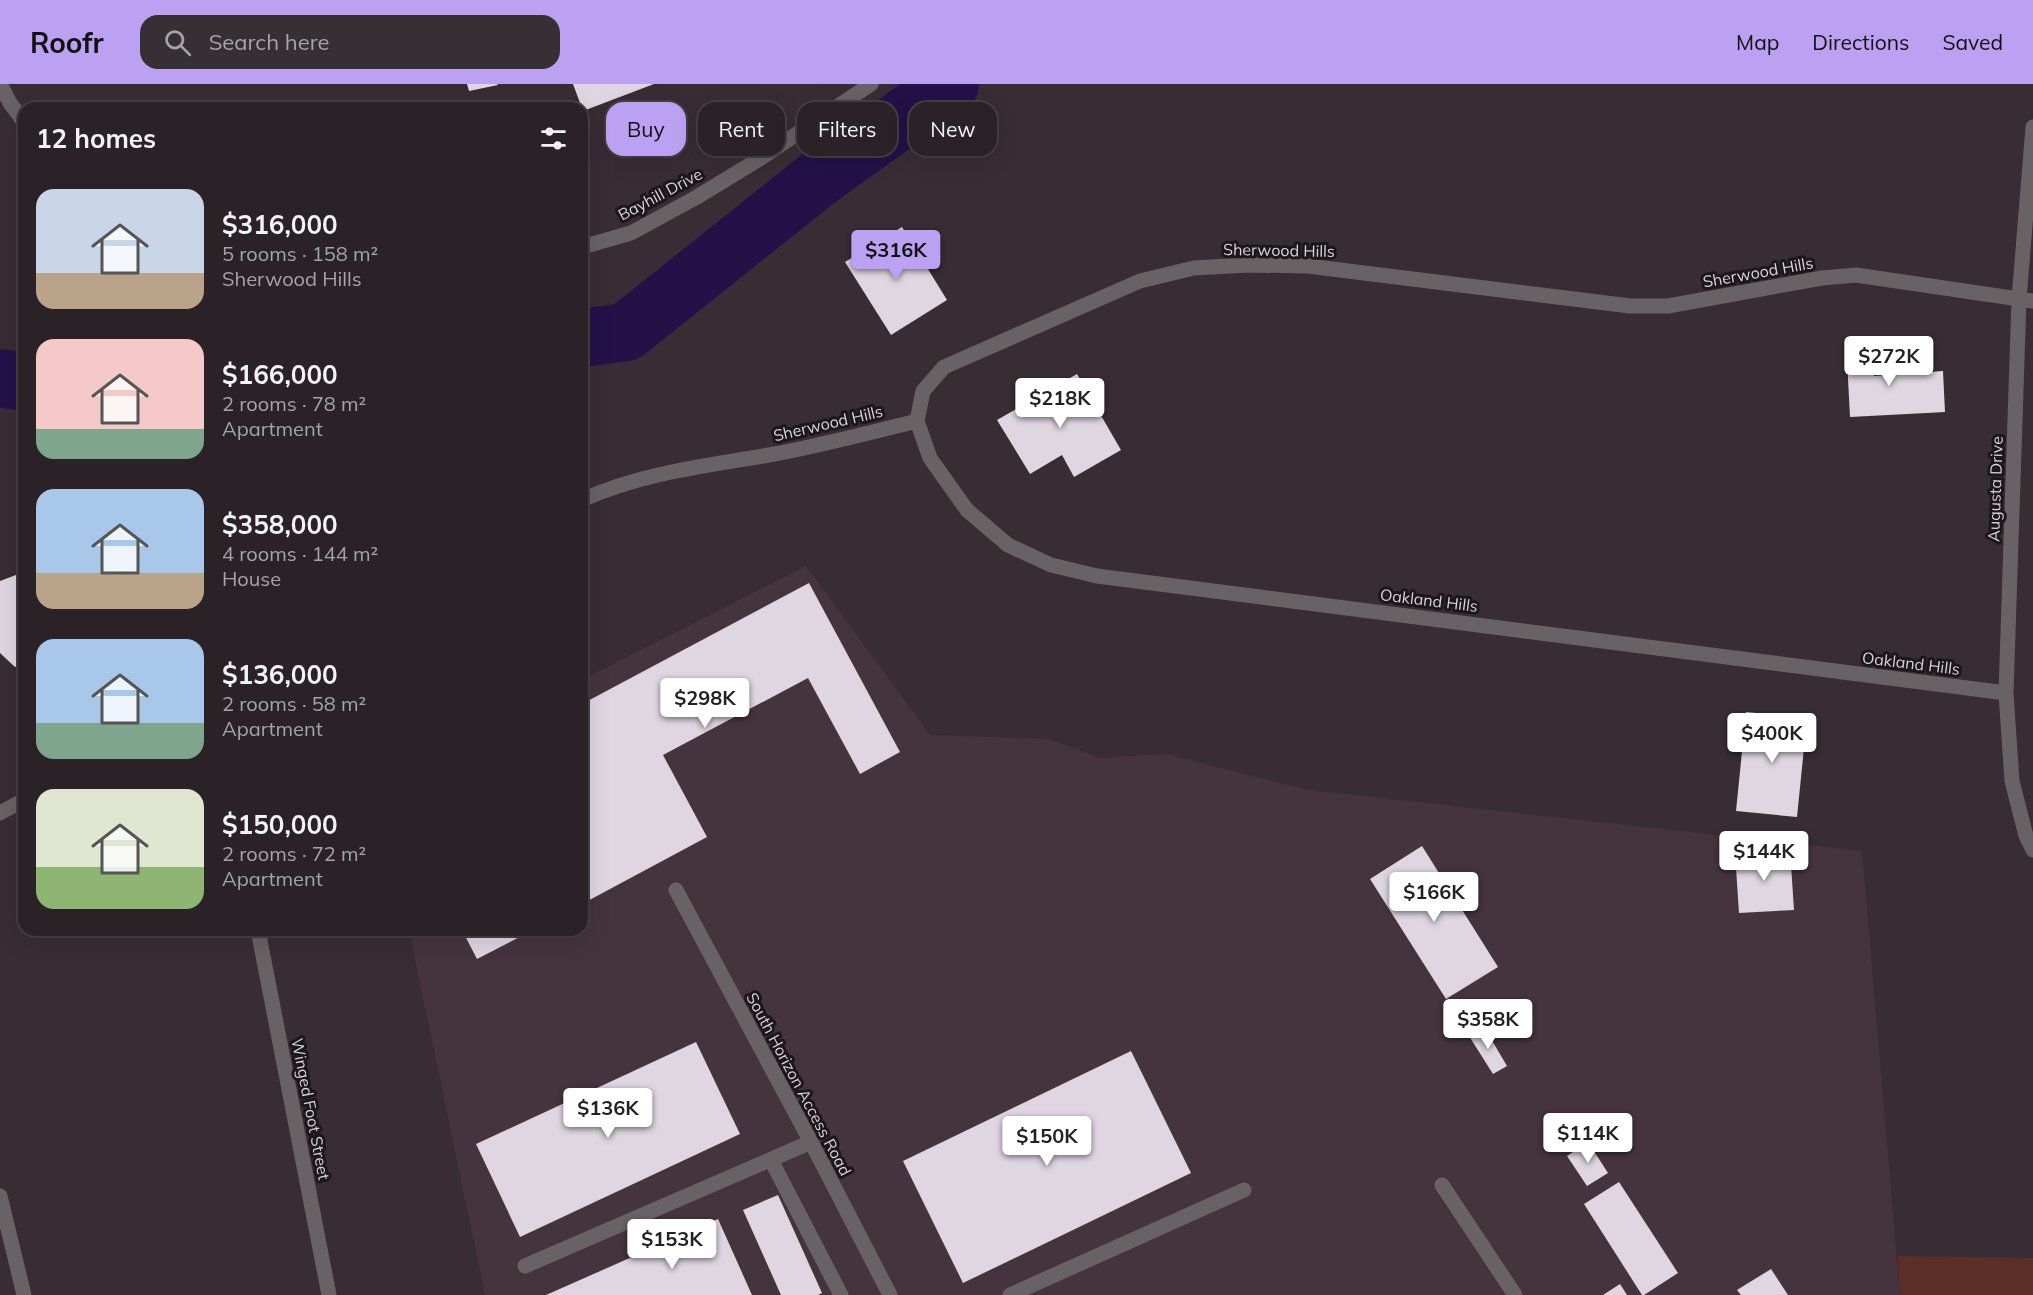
<!DOCTYPE html>
<html lang="en">
<head>
<meta charset="utf-8">
<style>
	:root { --surface:#2a2227; --page:#362f33; --text:#f1f3f6; --muted:#a5a4a7; --line:#463f44; --accent:#bca0f2 }
	body { margin:0; font-family:Mulish,sans-serif; background:var(--page); color:var(--text); height:100vh; display:flex; flex-direction:column; font-size:22px; white-space:nowrap }
	* { box-sizing:border-box; margin:0 }
	p { font-size:20px; color:var(--muted) }
	.icon { flex:none; width:33px; height:33px; fill:none; stroke:currentColor; stroke-width:2; stroke-linecap:round; stroke-linejoin:round }
	.map { position:relative; flex:1; overflow:hidden }
	.sheet { position:absolute; left:18px; top:18px; width:570px; height:834px; display:flex; flex-direction:column; background:var(--surface); border-radius:18px; box-shadow:0 6px 24px #0002,0 0 0 2px var(--line) }
	.sheet>* { flex:none }
	.banner { position:absolute; left:606px; top:18px; width:570px; height:54px; display:flex; gap:12px }
	.price { position:absolute; translate:-50% -51px; padding:0 14px; border-radius:6px; background:#fff; color:#222; font-size:20px; line-height:39px; filter:drop-shadow(0 2px 3px #0008) }
	.price::after { content:''; position:absolute; left:50%; top:36px; width:18px; height:14px; margin-left:-9px; background:inherit; clip-path:polygon(0 0,100% 0,50% 100%) }
	.price.selected { background:var(--accent); color:#111 }
	ul { padding:0; list-style:none }
	li { display:flex; align-items:center; gap:18px; height:150px; padding:0 18px }
	li span { display:grid; place-items:center; flex:none; width:168px; height:120px; border-radius:18px; color:#555 }
	li>.icon { margin-inline-start:auto }
	span .icon { width:72px; height:72px; fill:#fffc; stroke-width:1 }
	li b { font-size:26px }
	h2 { display:flex; justify-content:space-between; align-items:center; height:72px; padding:0 18px; font-size:26px }
	.chip { padding:0 21px; border-radius:18px; background:var(--surface); box-shadow:0 6px 24px #0002,0 0 0 2px var(--line); font-size:21px; line-height:54px }
	.chip.selected { background:var(--accent); color:#111 }
	header { display:flex; align-items:center; gap:36px; box-sizing:border-box; height:84px; padding:0 30px; background:var(--accent); color:#111 }
	header strong { font-size:28px }
	nav { display:flex; gap:33px; margin-inline-start:auto; font-size:21px }
	.search { width:420px; height:54px; background:var(--page); display:flex; align-items:center; gap:15px; box-sizing:border-box; padding:0 21px; border-radius:18px; color:var(--muted); font-size:22px }
	.map>svg:first-child { display:block }
	.built { fill:#45343e }
	.green { fill:#5b2e28 }
	.lines { fill:none; stroke-linecap:round; stroke-linejoin:round }
	.river { stroke:#231148; stroke-width:58 }
	.building { fill:#dfd6e2 }
	.service { stroke:#696264; stroke-width:15 }
	.minor { stroke:#696264; stroke-width:15 }
	.labels { text-anchor:middle; dominant-baseline:central; stroke-width:6; stroke-linejoin:round; paint-order:stroke }
	.street-label { font-size:16px; fill:#dad3d7; stroke:#1c171a }
</style>
</head>
<body>
<header>
<strong>Roofr</strong>
<div class="search"><svg class="icon" aria-label="search" viewBox="0 0 24 24"><circle cx="10" cy="10" r="6"/><path d="M15 15l6 6"/></svg>Search here</div>
<nav><a>Map</a><a>Directions</a><a>Saved</a></nav>
</header>
<div class="map">
<svg width="2033" height="1211" viewBox="0 0 2033 1211">
	<rect width="100%" height="100%" fill="#382d34"/>
	<path class="built" d="M806,482L930,651L1048,655L1101,674L1166,670L1309,706L1862,767L1900,1211H485L409,846H582V596Z"/>
	<path class="green" d="M1898,1172L2033,1174V1211H1900Z"/>
	<g class="lines">
		<path class="river" d="M582,254L626,248L819,94L950,0
			M0,294L24,298"/>
	</g>
	<path class="building" d="M467,0H497L498,1L469,7Z
		M573,0H654L583,27Z
		M902,143L947,216L891,251L845,178Z
		M1872,254L1874,292L1943,287L1945,328L1850,333L1846,256Z
		M1077,290L1121,366L1074,393L1062,371L1030,390L997,336Z
		M24,488V577L15,583L0,569V497Z
		M809,499L900,668L860,690L808,594L663,671L707,753L582,820V620Z
		M1746,628L1807,634L1797,733L1736,727Z
		M1422,762L1498,883L1446,915L1370,795Z
		M1790,766L1794,826L1739,829L1735,769Z
		M462,846H533L477,875Z
		M1484,943L1507,982L1493,990L1469,952Z
		M696,958L740,1050L520,1153L476,1060Z
		M1131,967L1191,1089L963,1199L903,1077Z
		M1588,1058L1608,1089L1587,1102L1567,1072Z
		M1619,1098L1678,1189L1644,1211H1642L1584,1120Z
		M778,1111L822,1209L818,1211H781L743,1126Z
		M718,1135L752,1211H546Z
		M1771,1185L1788,1211H1741L1737,1206Z
		M1620,1200L1627,1211H1603Z"/>
	<g class="lines">
		<path class="service" d="M676,806L811,1058L890,1211
			M771,1076L841,1211
			M1442,1101L1515,1211
			M525,1182L811,1058
			M1010,1211L1244,1106"/>
		<path class="minor" d="M0,0L10,19L24,38
			M2033,43L2019,215L2006,609L2012,697L2026,752L2033,766
			M582,163L631,149L697,113L761,74L871,0
			M917,337L923,307L944,283L1140,197L1194,184L1249,181L1308,182L1630,222H1668L1822,194L1856,191L2033,217
			M917,337L930,374L967,426L1008,461L1051,481L1097,492L2006,609
			M582,416C641,389 706,382 769,371C819,362 868,349 917,337
			M0,729L24,716
			M258,846L329,1211
			M0,1112L24,1211"/>
	</g>
	<g class="labels">
		<g class="street-label">
			<text transform="translate(660 110) rotate(-28)">Bayhill Drive</text>
			<text transform="translate(1279 166) rotate(1)">Sherwood Hills</text>
			<text transform="translate(1758 188) rotate(-10)">Sherwood Hills</text>
			<text transform="translate(828 339) rotate(-13)">Sherwood Hills</text>
			<text transform="translate(1995 405) rotate(-88)">Augusta Drive</text>
			<text transform="translate(1429 516) rotate(7)">Oakland Hills</text>
			<text transform="translate(1911 579) rotate(7)">Oakland Hills</text>
			<text transform="translate(799 1000) rotate(62)">South Horizon Access Road</text>
			<text transform="translate(311 1025) rotate(79)">Winged Foot Street</text>
		</g>
	</g>
</svg>
<b class="price selected" style="left:896px;top:197px">$316K</b>
<b class="price" style="left:1889px;top:303px">$272K</b>
<b class="price" style="left:1060px;top:345px">$218K</b>
<b class="price" style="left:705px;top:645px">$298K</b>
<b class="price" style="left:1772px;top:680px">$400K</b>
<b class="price" style="left:1764px;top:798px">$144K</b>
<b class="price" style="left:1434px;top:839px">$166K</b>
<b class="price" style="left:1488px;top:966px">$358K</b>
<b class="price" style="left:608px;top:1055px">$136K</b>
<b class="price" style="left:1588px;top:1080px">$114K</b>
<b class="price" style="left:1047px;top:1083px">$150K</b>
<b class="price" style="left:672px;top:1186px">$153K</b>
<div class="banner">
<a class="chip selected">Buy</a>
<a class="chip">Rent</a>
<a class="chip">Filters</a>
<a class="chip">New</a>
</div>
<section class="sheet">
<h2>12 homes<svg class="icon" aria-label="filters" viewBox="0 0 24 24"><path d="M4 7h16M4 17h16"/><circle cx="9" cy="7" r="2"/><circle cx="15" cy="17" r="2"/></svg></h2>
<ul>
<li><span style="background:linear-gradient(#c9d6e8 70%,#b9a48a 0)"><svg class="icon" aria-label="home" viewBox="0 0 24 24"><path d="M3 11l9-7 9 7M6 9v11h12V9"/></svg></span><div><b>$316,000</b><p>5 rooms · 158 m²</p><p>Sherwood Hills</p></div></li>
<li><span style="background:linear-gradient(#f6c9c9 75%,#7fa58c 0)"><svg class="icon" aria-label="home" viewBox="0 0 24 24"><path d="M3 11l9-7 9 7M6 9v11h12V9"/></svg></span><div><b>$166,000</b><p>2 rooms · 78 m²</p><p>Apartment</p></div></li>
<li><span style="background:linear-gradient(#a9c7e8 70%,#b9a48a 0)"><svg class="icon" aria-label="home" viewBox="0 0 24 24"><path d="M3 11l9-7 9 7M6 9v11h12V9"/></svg></span><div><b>$358,000</b><p>4 rooms · 144 m²</p><p>House</p></div></li>
<li><span style="background:linear-gradient(#a9c7e8 70%,#7fa58c 0)"><svg class="icon" aria-label="home" viewBox="0 0 24 24"><path d="M3 11l9-7 9 7M6 9v11h12V9"/></svg></span><div><b>$136,000</b><p>2 rooms · 58 m²</p><p>Apartment</p></div></li>
<li><span style="background:linear-gradient(#dfe7d0 65%,#8fb573 0)"><svg class="icon" aria-label="home" viewBox="0 0 24 24"><path d="M3 11l9-7 9 7M6 9v11h12V9"/></svg></span><div><b>$150,000</b><p>2 rooms · 72 m²</p><p>Apartment</p></div></li>
</ul>
</section>
</div>
</body>
</html>
